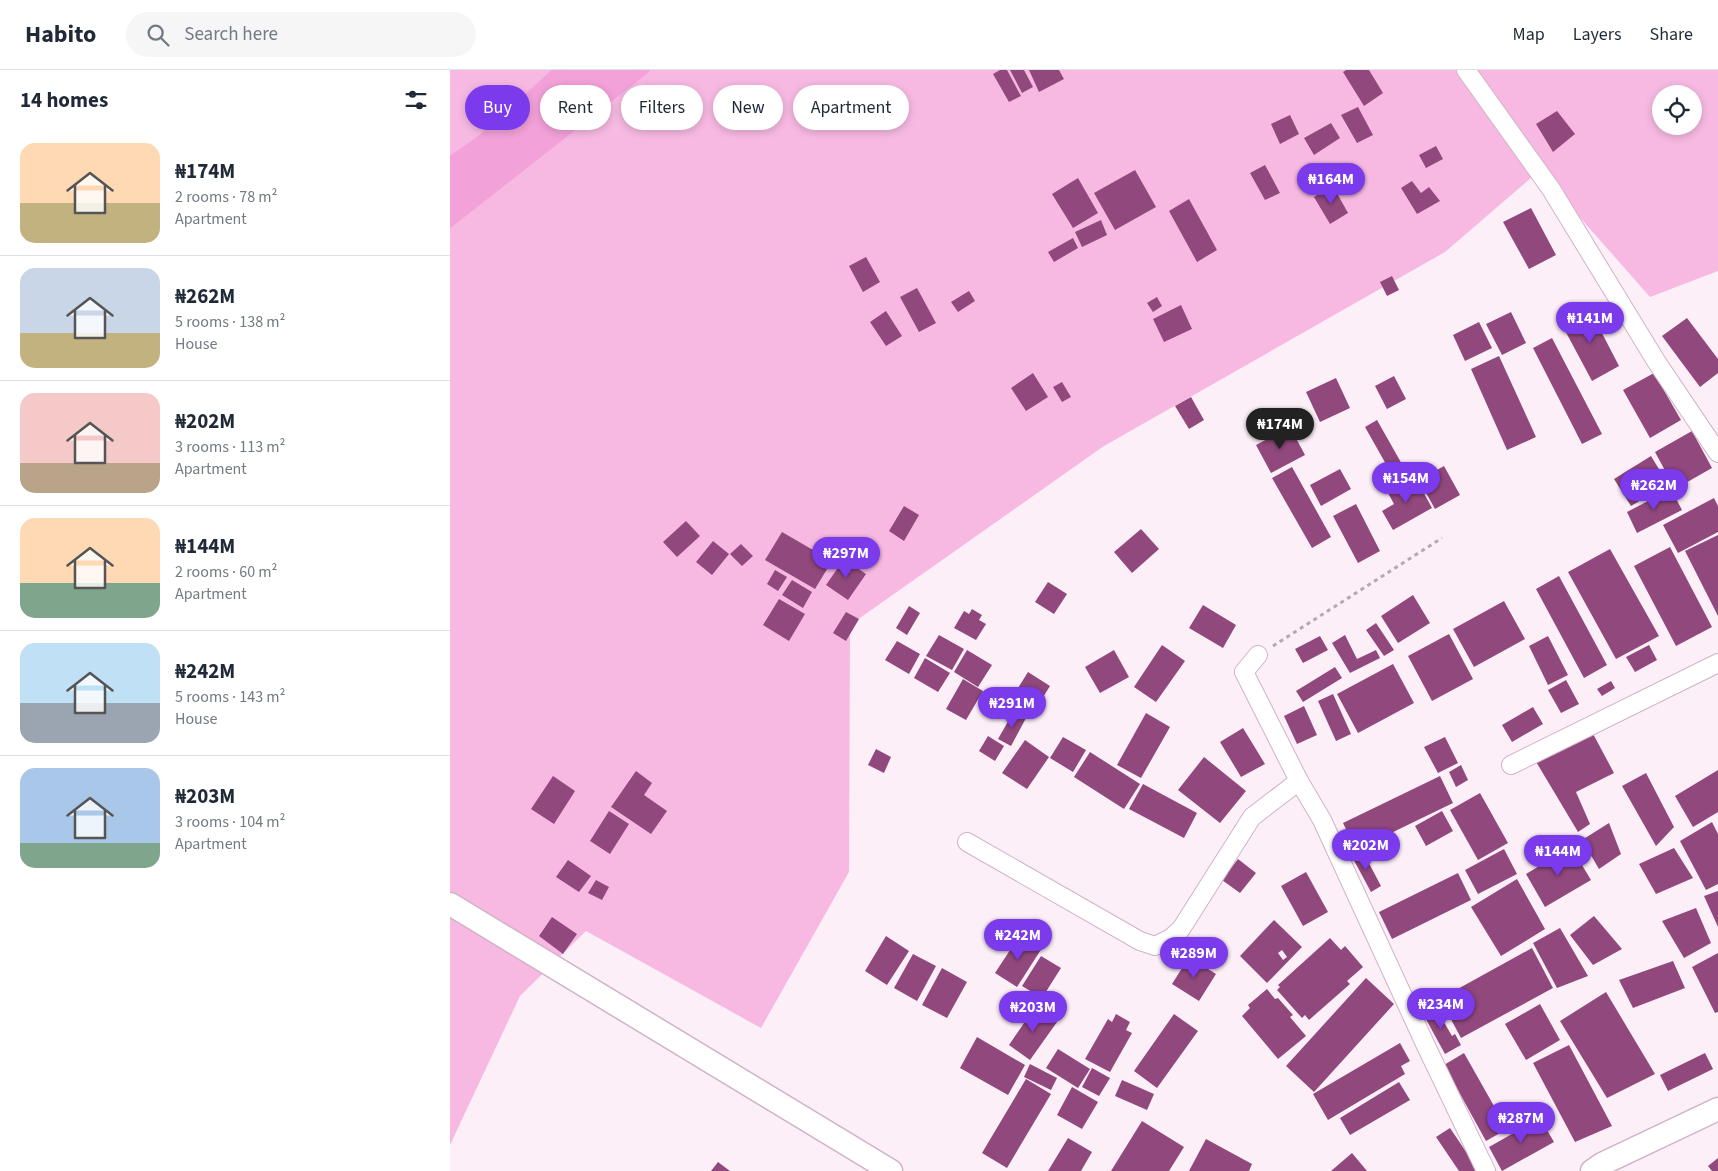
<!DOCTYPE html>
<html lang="en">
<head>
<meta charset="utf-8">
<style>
	:root { --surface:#fff; --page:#f6f6f7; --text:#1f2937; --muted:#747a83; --line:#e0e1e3; --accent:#7c3aed }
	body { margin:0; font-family:"Source Sans 3",sans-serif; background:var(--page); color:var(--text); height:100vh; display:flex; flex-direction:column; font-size:19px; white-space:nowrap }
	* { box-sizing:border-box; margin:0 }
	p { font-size:16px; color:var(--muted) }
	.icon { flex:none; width:28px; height:28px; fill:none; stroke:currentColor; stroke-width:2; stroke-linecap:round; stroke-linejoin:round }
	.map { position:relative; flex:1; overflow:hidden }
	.panel { display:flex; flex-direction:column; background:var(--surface); width:450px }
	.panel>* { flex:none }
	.hud { position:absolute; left:15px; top:15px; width:475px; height:45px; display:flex; gap:10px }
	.tools { position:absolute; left:1202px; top:15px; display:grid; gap:10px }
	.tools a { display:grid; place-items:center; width:50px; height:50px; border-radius:50%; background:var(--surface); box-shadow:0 2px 8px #0003; font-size:25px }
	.price { position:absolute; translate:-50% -42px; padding:0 11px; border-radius:18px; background:var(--accent); color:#fff; font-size:16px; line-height:32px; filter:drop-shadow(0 1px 2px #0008) }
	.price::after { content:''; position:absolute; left:50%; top:30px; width:15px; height:11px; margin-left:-8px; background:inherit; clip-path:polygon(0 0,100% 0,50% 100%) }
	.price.current { background:#222; color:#fff }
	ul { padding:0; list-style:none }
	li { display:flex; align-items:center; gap:15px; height:125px; padding:0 20px }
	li+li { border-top:1px solid var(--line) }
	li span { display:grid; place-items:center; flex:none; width:140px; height:100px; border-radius:15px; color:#555 }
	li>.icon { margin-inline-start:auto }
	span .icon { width:60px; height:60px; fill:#fffc; stroke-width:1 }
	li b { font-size:21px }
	h2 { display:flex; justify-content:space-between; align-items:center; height:60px; padding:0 20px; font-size:21px }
	.pill { padding:0 18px; border-radius:22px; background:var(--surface); box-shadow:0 2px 8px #0003; font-size:18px; line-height:45px }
	.pill.current { background:var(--accent); color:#fff }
	header { display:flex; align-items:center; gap:30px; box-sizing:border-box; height:70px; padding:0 25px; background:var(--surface); border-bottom:1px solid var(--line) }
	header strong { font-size:24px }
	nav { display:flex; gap:28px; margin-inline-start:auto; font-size:18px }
	.search { width:350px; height:45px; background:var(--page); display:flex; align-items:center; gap:12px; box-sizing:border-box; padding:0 18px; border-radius:28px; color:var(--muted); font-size:19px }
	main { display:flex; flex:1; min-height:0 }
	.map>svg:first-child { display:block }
	.green { fill:#f7b9e2; fill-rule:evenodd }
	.water { fill:#f3a1d9 }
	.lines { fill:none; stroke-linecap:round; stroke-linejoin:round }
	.stream { stroke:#f3a1d9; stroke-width:7 }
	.building { fill:#91487c; fill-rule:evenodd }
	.minor-casing { stroke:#d1b2c6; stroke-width:20 }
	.tertiary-casing { stroke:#d1b2c6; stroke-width:25 }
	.path { stroke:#b7a9b2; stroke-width:3; stroke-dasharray:4 4; stroke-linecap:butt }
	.minor { stroke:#fff; stroke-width:18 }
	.tertiary { stroke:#fff; stroke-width:22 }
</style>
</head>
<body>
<header>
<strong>Habito</strong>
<div class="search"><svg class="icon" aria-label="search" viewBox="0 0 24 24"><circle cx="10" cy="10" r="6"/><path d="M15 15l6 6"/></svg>Search here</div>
<nav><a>Map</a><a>Layers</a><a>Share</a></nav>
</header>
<main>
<section class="panel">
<h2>14 homes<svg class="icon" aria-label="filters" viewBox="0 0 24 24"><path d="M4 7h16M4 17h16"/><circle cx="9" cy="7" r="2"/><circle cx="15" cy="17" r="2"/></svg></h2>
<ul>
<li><span style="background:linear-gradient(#ffd9b3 60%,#c2b280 0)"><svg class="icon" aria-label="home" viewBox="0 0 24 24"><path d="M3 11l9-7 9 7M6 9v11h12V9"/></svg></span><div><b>₦174M</b><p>2 rooms · 78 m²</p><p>Apartment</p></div></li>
<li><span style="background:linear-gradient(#c9d6e8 65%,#c2b280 0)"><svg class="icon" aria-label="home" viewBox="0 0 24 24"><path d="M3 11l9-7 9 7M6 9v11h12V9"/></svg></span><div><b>₦262M</b><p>5 rooms · 138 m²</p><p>House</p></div></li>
<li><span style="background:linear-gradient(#f6c9c9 70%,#b9a48a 0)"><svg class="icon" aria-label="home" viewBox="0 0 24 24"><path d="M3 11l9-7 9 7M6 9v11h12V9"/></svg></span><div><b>₦202M</b><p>3 rooms · 113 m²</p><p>Apartment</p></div></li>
<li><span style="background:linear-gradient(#ffd9b3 65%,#7fa58c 0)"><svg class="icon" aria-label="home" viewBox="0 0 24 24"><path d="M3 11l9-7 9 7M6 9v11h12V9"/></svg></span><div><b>₦144M</b><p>2 rooms · 60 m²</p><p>Apartment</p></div></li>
<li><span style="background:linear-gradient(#bfe0f5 60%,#9aa5b1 0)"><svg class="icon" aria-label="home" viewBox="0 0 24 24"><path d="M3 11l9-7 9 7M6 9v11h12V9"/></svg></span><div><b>₦242M</b><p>5 rooms · 143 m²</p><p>House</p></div></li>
<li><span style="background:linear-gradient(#a9c7e8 75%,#7fa58c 0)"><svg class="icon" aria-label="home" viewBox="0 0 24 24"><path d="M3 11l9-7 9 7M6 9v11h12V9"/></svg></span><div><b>₦203M</b><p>3 rooms · 104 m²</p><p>Apartment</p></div></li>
</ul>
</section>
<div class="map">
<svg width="1268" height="1101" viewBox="0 0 1268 1101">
	<rect width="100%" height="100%" fill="#fdeff8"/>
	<path class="green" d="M0,0H107L30,69L0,90Z
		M196,0H1268V201L1200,227L1089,101L995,182L654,376L400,555L399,802L311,958L136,861L70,926L0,1075V154ZM1211,24H1244V56H1211Z"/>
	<path class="water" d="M107,0H196L0,154V90L30,69Z"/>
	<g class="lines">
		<path class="stream" d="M0,90L30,69L107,0
			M0,154L196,0"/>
	</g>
	<path class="building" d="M550,0H557L571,26L559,32L543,4Z
		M560,0H574L583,17L572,23Z
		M579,0H609L614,9L589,22Z
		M896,0H919L933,23L914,36L893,2Z
		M908,37L923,65L907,73L891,45Z
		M1107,41L1125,64L1103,82L1086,54Z
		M840,45L849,64L830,74L821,54Z
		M881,53L890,68L864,85L854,68Z
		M986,76L993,89L976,98L969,85Z
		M815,95L830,123L815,130L800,103Z
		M685,100L706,137L665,160L644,123Z
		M628,108L648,143L623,158L602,124Z
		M962,111L971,123L979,117L990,131L967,144L951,118Z
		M883,116L898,143L880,154L864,127Z
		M739,129L767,180L747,192L719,141Z
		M1081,138L1106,185L1079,199L1053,152Z
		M651,150L657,165L632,177L625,162Z
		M623,168L628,178L604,192L598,182Z
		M416,187L430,212L413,222L399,196Z
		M942,206L949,220L937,226L930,212Z
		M467,218L486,253L469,262L450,227Z
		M519,221L525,231L508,242L501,232Z
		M707,227L712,236L703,242L697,233Z
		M731,235L742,259L714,272L703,249Z
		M1139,238L1169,296L1142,311L1111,253Z
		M436,241L452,266L436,276L420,252Z
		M1061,242L1076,273L1052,285L1036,254Z
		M1237,248L1268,289V303L1250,317L1212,266Z
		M1029,252L1042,278L1015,291L1003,265Z
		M1102,268L1152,364L1132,374L1083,278Z
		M1049,286L1086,367L1057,380L1021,299Z
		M583,303L598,327L576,341L561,318Z
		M1204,303L1231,350L1200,368L1173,320Z
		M944,306L956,329L937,339L925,316Z
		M886,308L900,338L870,352L856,322Z
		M612,312L621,327L612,332L603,317Z
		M741,327L754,350L739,359L725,336Z
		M927,350L953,396L941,403L915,357Z
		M840,357L855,385L821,403L806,375Z
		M1242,361L1262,398L1225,419L1205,382Z
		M1201,386L1218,414L1181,436L1164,409Z
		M994,396L1010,425L985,439L969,410Z
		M842,397L881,467L862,478L822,408Z
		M890,399L901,419L871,436L860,415Z
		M965,407L982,438L943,460L932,441L944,434L938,423Z
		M1221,419L1232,440L1187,463L1177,442Z
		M1264,428L1268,436V462L1228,483L1213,455Z
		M906,434L930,481L908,493L883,446Z
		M454,436L469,445L454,471L439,461Z
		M236,451L250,466L227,487L213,472Z
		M691,459L709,479L682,503L664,482Z
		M332,462L382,491L365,519L315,490Z
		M1268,465V546L1235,481Z
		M263,471L279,484L262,505L246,492Z
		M291,474L303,486L292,496L280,484Z
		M1220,477L1262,557L1226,576L1184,496Z
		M1160,479L1209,566L1166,589L1118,502Z
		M394,489L416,504L398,530L376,515Z
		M325,500L337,507L328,521L317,514Z
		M1109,506L1157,595L1134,608L1086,519Z
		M342,510L362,522L353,538L332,525Z
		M598,512L617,524L604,544L585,532Z
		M963,525L980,553L948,573L931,546Z
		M329,529L355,544L339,571L313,555Z
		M1054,531L1075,569L1024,597L1003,559Z
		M753,535L786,555L773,578L739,558Z
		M459,536L470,543L457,565L446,558Z
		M522,539L532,545L529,550L536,554L526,570L504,558L514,541L519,544Z
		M396,542L409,549L396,571L383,563Z
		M926,553L944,580L934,586L916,560Z
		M999,564L1023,609L982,631L958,586Z
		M489,565L514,579L502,600L476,586Z
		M895,565L907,589L926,580L930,588L900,603L882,573Z
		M870,566L878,580L853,593L845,579Z
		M1098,566L1118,605L1098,615L1079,576Z
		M447,571L470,584L459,604L435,590Z
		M712,575L735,591L706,632L684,617Z
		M1199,575L1207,590L1185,602L1176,587Z
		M517,580L542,595L528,617L504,602Z
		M664,580L679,607L650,623L635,597Z
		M475,588L500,603L488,622L464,608Z
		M943,594L964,633L908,663L887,624Z
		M885,597L892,608L853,632L846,621Z
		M578,602L600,616L582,645L560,631Z
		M513,609L533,621L516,650L496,639Z
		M1116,610L1129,634L1111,643L1098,620Z
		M1161,611L1165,618L1152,626L1147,619Z
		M883,624L901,664L886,671L868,631Z
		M854,636L867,665L847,674L834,646Z
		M1083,637L1093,654L1062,672L1052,655Z
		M564,641L576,648L561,676L548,669Z
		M696,643L720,657L691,708L667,695Z
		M793,658L815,694L791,707L770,672Z
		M1141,660L1164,703L1126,722L1140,754L1128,762L1085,690Z
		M538,666L554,676L545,691L529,681Z
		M613,667L636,680L623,702L600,688Z
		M995,667L1008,693L988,703L974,677Z
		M575,670L599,687L577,719L552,703Z
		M426,679L441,687L434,703L418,695Z
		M640,682L690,714L674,739L624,707Z
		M754,687L796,721L770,753L728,720Z
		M1011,695L1018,710L1006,717L999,702Z
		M1268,700V742L1243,757L1225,726Z
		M186,701L202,713L194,725L217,741L201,764L161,737Z
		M1196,703L1224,757L1206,776L1172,716Z
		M103,706L125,721L104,754L81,739Z
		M990,706L1003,733L906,780L893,753Z
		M693,714L747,743L734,768L679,739Z
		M1030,723L1058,773L1028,790L1000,740Z
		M159,741L179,754L160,784L140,771Z
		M992,741L1003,761L976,776L965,756Z
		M1262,752L1268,764V814L1256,820L1230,771Z
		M1159,753L1171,784L1149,799L1132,770Z
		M1121,777L1141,810L1095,837L1076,804Z
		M1224,778L1243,808L1206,824L1189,794Z
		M1054,779L1067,804L1028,824L1015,800Z
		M912,780L931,816L921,822L901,785Z
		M788,789L806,803L790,823L772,810Z
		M118,790L141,806L129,822L106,807Z
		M856,802L878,842L853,856L831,816Z
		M1008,803L1021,830L942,869L929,842Z
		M1067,809L1095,859L1051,886L1021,837Z
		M146,810L159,817L152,830L138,823Z
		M1268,821V857L1254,826Z
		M1246,838L1261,873L1234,888L1212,851Z
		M1144,846L1172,879L1143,895L1120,865Z
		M102,847L127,864L113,884L89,866Z
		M824,850L852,877L817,913L790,886ZM832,880L837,887L833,890L828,883Z
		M1110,858L1138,906L1107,918L1083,873Z
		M570,865L592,878L567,917L545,903Z
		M436,866L459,881L437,915L415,901Z
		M880,868L891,880L895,876L913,897L897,911L900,914L859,950L855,945L852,948L827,920L830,917L828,915Z
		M1082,878L1103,918L1011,968L996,940L1010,932L1004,921Z
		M1268,883V942L1265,943L1242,897Z
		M463,884L486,896L467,931L444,918Z
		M591,886L611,898L592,928L572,916Z
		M739,887L766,904L749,931L722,914Z
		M1223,891L1235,918L1183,938L1169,910Z
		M492,898L517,912L497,948L472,935Z
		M916,908L944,934L864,1022L836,996Z
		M817,919L825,929L828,928L843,945L840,947L856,966L828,989L792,946L800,938L798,935Z
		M1156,922L1205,1004L1157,1028L1110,951Z
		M1090,934L1110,970L1076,990L1055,954Z
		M984,935L1002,966L1005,964L1011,975L995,984L972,942Z
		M585,937L607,952L580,990L559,975Z
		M666,944L680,952L676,960L682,963L660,1002L635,989L658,949L662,952Z
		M724,944L748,961L707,1018L684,1001Z
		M527,967L575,995L558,1025L510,998Z
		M950,973L960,991L951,996L955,1004L878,1050L863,1024Z
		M1119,975L1162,1056L1125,1072L1083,993Z
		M608,979L640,999L628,1018L596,998Z
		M1014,983L1057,1059L1036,1071L994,995Z
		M1255,983L1263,999L1218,1021L1210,1005Z
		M580,994L607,1008L601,1020L574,1007Z
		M642,998L660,1008L649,1026L632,1017Z
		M576,1009L601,1024L557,1098L532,1083Z
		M672,1010L704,1024L697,1040L665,1026Z
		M949,1012L960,1030L900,1065L890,1048Z
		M622,1017L648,1032L632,1059L607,1045Z
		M1090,1048L1104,1072L1052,1101L1039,1077Z
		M692,1051L734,1077L719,1101H661Z
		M1000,1058L1029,1101H1009L986,1067Z
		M618,1068L642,1082L631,1101H598Z
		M756,1069L802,1094L799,1101H739Z
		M902,1083L917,1101H881Z
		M1268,1088V1101H1262L1258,1096Z
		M268,1092L280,1101H261Z"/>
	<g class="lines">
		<defs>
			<path id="minor" d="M1016,0L1101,119L1206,291L1268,383
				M808,585L794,602L849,711L872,750L976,976L1036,1101
				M1061,695L1268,593
				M517,772L690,871L705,876L721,868L731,859L802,747L849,711"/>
			<path id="tertiary" d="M0,834L441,1101
				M1142,1101L1152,1094L1268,1039"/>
		</defs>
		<use href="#minor" class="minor-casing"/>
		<use href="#tertiary" class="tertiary-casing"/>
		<path class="path" d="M823,576L992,468"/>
		<use href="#minor" class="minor"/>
		<use href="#tertiary" class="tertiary"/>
	</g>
</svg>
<div class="tools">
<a><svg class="icon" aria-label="locate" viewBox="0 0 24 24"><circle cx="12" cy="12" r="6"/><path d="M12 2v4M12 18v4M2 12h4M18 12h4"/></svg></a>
</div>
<b class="price" style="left:881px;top:135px">₦164M</b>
<b class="price" style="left:1140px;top:274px">₦141M</b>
<b class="price current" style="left:830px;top:380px">₦174M</b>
<b class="price" style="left:956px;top:434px">₦154M</b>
<b class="price" style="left:1204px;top:441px">₦262M</b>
<b class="price" style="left:396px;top:509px">₦297M</b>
<b class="price" style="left:562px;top:659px">₦291M</b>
<b class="price" style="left:916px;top:801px">₦202M</b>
<b class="price" style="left:1108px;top:807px">₦144M</b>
<b class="price" style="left:568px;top:891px">₦242M</b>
<b class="price" style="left:744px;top:909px">₦289M</b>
<b class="price" style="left:991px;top:960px">₦234M</b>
<b class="price" style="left:583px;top:963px">₦203M</b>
<b class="price" style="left:1071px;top:1074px">₦287M</b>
<div class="hud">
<a class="pill current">Buy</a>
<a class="pill">Rent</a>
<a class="pill">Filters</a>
<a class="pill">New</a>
<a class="pill">Apartment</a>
</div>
</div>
</main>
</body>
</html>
